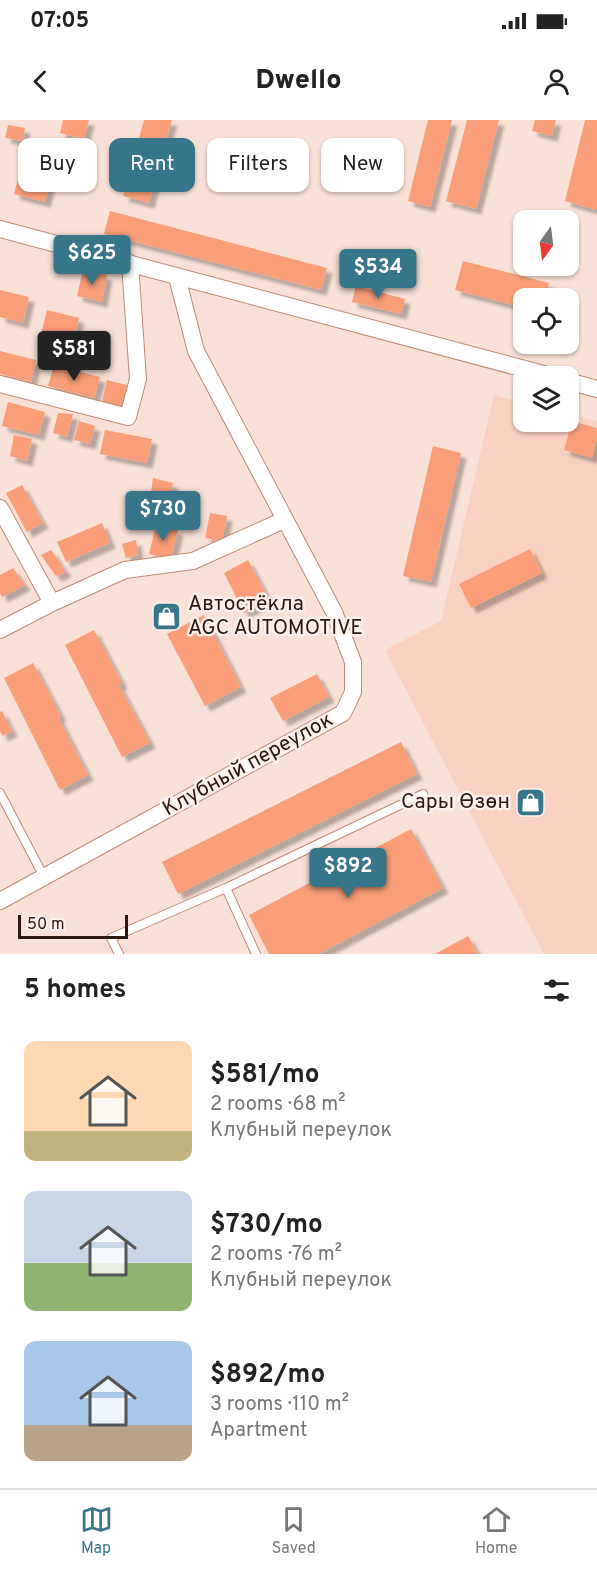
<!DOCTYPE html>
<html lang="en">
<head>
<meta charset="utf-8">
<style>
	:root { --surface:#fff; --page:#f6f6f6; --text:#222; --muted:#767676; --line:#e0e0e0; --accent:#37758b }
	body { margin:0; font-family:Overpass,sans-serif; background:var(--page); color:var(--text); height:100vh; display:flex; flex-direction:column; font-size:22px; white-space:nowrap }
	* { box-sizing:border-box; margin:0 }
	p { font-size:20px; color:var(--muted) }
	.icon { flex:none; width:33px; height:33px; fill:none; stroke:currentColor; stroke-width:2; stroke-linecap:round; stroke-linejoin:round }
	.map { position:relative; height:834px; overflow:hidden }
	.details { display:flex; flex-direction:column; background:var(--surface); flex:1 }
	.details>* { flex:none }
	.hud { position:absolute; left:18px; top:18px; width:561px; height:54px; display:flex; gap:12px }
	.needle { width:39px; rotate:194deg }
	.buttons { position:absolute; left:513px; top:90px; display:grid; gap:12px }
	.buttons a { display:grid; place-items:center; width:66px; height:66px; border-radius:12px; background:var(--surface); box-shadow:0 2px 4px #0004; font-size:30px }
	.scale { position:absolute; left:18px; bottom:15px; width:110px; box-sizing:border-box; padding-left:6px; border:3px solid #2d1810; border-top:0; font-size:16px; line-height:21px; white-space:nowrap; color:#2d1810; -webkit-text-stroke:4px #fdf1ec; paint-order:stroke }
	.price { position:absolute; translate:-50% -51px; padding:0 14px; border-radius:6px; background:var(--accent); color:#fff; font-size:20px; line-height:39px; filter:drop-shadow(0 2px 3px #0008) }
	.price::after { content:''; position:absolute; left:50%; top:36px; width:18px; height:14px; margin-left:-9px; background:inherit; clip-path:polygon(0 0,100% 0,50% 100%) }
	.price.active { background:#222; color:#fff }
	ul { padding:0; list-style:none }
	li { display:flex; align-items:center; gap:18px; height:150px; padding:0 24px }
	li span { display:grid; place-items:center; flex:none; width:168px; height:120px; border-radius:12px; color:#555 }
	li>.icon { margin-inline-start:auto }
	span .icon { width:72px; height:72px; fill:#fffc; stroke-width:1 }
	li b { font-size:26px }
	h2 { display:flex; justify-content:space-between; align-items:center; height:72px; padding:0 24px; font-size:26px }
	.chip { padding:0 21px; border-radius:12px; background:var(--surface); box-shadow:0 2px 4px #0004; font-size:21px; line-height:54px }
	.chip.active { background:var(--accent); color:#fff }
	.status { display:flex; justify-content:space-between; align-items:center; height:42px; padding:0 30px; background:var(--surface); direction:ltr }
	.status svg { height:16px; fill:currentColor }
	header { display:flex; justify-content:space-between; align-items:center; height:78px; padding:0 24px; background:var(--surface); font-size:27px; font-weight:800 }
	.dock { display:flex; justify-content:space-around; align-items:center; height:84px; border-top:2px solid var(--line); background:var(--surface); font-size:16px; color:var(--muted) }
	.dock a { display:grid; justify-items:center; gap:3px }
	.dock .active { color:var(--accent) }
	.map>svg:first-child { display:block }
	.built { fill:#f9d1c1 }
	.building { fill:#f99e78; filter:url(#shadow) }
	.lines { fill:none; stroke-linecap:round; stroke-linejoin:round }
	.service-casing { stroke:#bf8973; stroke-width:10 }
	.minor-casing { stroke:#bf8973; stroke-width:18 }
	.service { stroke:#fff; stroke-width:8 }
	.minor { stroke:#fff; stroke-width:16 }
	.labels { text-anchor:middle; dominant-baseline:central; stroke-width:5; stroke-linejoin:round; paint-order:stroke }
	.poi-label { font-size:21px; fill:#2d1810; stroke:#fdf1ec; text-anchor:start }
	.street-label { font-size:21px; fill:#2d1810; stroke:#fdf1ec }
</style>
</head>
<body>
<div class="status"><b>07:05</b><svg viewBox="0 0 49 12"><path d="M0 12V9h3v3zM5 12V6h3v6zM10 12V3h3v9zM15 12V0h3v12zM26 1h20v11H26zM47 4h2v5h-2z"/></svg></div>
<header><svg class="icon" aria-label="back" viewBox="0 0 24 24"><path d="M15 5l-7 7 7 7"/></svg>Dwello<svg class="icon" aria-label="person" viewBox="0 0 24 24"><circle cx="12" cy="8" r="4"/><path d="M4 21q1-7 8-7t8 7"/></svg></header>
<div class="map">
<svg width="597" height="834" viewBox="0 0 597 834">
	<defs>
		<filter id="shadow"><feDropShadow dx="5.5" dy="5.5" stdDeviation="1.5" flood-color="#0004"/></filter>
	</defs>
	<rect width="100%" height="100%" fill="#f9e1d7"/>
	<path class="built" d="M494,275L523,283L524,302H568L569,294L597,301V834H544L385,530L441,501Z"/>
	<path class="building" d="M63,0H89L84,19L60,13Z
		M144,0H172L149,83L123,76Z
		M428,0H452L430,87L408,81Z
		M467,0H499L476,89L446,81Z
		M535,0H556L552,16L532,11Z
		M585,0H597V90L565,81Z
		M8,5L25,8L23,21L5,18Z
		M19,55L50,63L45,82L14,74Z
		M110,91L327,148L321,170L104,114Z
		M463,141L549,163L545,178H524V188L455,170Z
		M83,150L107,155L102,182L77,176Z
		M356,166L405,179L401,194L352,182Z
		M0,170L29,177L23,203L0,197Z
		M47,190L79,198L73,223L41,215Z
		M0,231L36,240L31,262L0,254Z
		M54,245L100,257L94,278L48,266Z
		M107,260L127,265L123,287L102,282Z
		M8,282L45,292L39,315L2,306Z
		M58,293L73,294L67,317L53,313Z
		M79,301L95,306L90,324L74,320Z
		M572,301L597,308V318L592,338L564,330Z
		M105,310L152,319L147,343L100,334Z
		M14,315L32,319L27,341L10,336Z
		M433,326L461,333L431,462L403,456Z
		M153,358L173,363L168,384L150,379Z
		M22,365L43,403L27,412L6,373Z
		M210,393L227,396L222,422L205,418Z
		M102,403L110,423L66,442L57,422Z
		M156,405L178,410L171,439L149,434Z
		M136,420L138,435L126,438L122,424Z
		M530,429L542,453L471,488L459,464Z
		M51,430L66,452L56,456L41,435Z
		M248,440L269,480L244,493L224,453Z
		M13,448L25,465L2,477L0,473V455Z
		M204,495L241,567L205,586L167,514Z
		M94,510L122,563L119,565L150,623L122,637L65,525Z
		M33,543L61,596L58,597L88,655L60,670L4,558Z
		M317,554L329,577L283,601L270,578Z
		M2,591L12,611L3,616L0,611V592Z
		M401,622L417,654L178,774L162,742Z
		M411,709L443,768L319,834H269L249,795Z
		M468,816L478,834H435Z"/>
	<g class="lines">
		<defs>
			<path id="service" d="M0,673L44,757
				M226,768L256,834
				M119,834L111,818L226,768L423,674"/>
			<path id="minor" d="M0,109L551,256
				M568,261L597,269
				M0,264L128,297L138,259L130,143
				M0,388L52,483
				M0,510L52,483L125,450L193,441L284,400
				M0,781L343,593L353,572V542L334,492L196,231L177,157"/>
		</defs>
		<use href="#service" class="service-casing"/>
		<use href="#minor" class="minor-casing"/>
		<use href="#service" class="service"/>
		<use href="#minor" class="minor"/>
	</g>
	<defs>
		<symbol id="shop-square" viewBox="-11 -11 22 22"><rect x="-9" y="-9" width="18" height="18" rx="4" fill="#37758b" stroke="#fdf1ec"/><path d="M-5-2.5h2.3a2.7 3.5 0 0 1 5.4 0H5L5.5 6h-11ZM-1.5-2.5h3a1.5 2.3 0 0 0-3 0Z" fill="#fff"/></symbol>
	</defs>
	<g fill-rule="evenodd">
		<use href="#shop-square" x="150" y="480" width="33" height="33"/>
		<use href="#shop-square" x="514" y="666" width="33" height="33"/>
	</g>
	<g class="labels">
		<g class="poi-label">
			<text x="188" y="484">Автостёкла<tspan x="188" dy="24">AGC AUTOMOTIVE</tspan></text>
			<text x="510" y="682" text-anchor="end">Сары Өзөн</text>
		</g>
		<g class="street-label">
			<text transform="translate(248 645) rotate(-29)">Клубный переулок</text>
		</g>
	</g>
</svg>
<div class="buttons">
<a><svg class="needle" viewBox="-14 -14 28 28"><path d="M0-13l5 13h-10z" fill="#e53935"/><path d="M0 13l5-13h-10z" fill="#767676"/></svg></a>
<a><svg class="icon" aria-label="locate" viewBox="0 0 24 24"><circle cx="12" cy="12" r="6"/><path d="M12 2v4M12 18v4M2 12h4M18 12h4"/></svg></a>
<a><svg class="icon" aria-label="layers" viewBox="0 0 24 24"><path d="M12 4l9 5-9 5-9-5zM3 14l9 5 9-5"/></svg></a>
</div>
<div class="scale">50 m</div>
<b class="price" style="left:92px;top:166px">$625</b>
<b class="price" style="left:378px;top:180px">$534</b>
<b class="price active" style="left:74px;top:262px">$581</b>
<b class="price" style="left:163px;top:422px">$730</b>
<b class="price" style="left:348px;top:779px">$892</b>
<div class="hud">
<a class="chip">Buy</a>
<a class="chip active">Rent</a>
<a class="chip">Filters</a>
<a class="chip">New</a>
</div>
</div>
<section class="details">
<h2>5 homes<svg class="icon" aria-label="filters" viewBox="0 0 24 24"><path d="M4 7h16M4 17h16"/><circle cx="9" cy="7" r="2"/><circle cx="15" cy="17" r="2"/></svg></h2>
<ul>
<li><span style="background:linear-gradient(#ffd9b3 75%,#c2b280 0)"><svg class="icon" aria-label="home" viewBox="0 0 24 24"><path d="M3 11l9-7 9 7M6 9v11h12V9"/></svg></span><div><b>$581/mo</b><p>2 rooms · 68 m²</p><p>Клубный переулок</p></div></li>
<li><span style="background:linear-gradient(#c9d6e8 60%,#8fb573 0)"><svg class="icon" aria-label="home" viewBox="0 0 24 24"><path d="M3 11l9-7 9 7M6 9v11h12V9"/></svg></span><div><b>$730/mo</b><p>2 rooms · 76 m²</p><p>Клубный переулок</p></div></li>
<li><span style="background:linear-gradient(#a9c7e8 70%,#b9a48a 0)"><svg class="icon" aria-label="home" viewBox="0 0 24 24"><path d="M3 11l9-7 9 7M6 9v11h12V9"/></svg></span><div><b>$892/mo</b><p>3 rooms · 110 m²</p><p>Apartment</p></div></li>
</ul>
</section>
<nav class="dock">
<a class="active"><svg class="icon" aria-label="map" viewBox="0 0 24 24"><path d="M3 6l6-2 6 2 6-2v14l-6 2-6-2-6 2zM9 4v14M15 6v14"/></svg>Map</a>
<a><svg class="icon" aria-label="saved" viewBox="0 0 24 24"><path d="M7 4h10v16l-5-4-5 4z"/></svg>Saved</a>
<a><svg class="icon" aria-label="home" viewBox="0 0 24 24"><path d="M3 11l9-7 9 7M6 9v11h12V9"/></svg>Home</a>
</nav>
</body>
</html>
